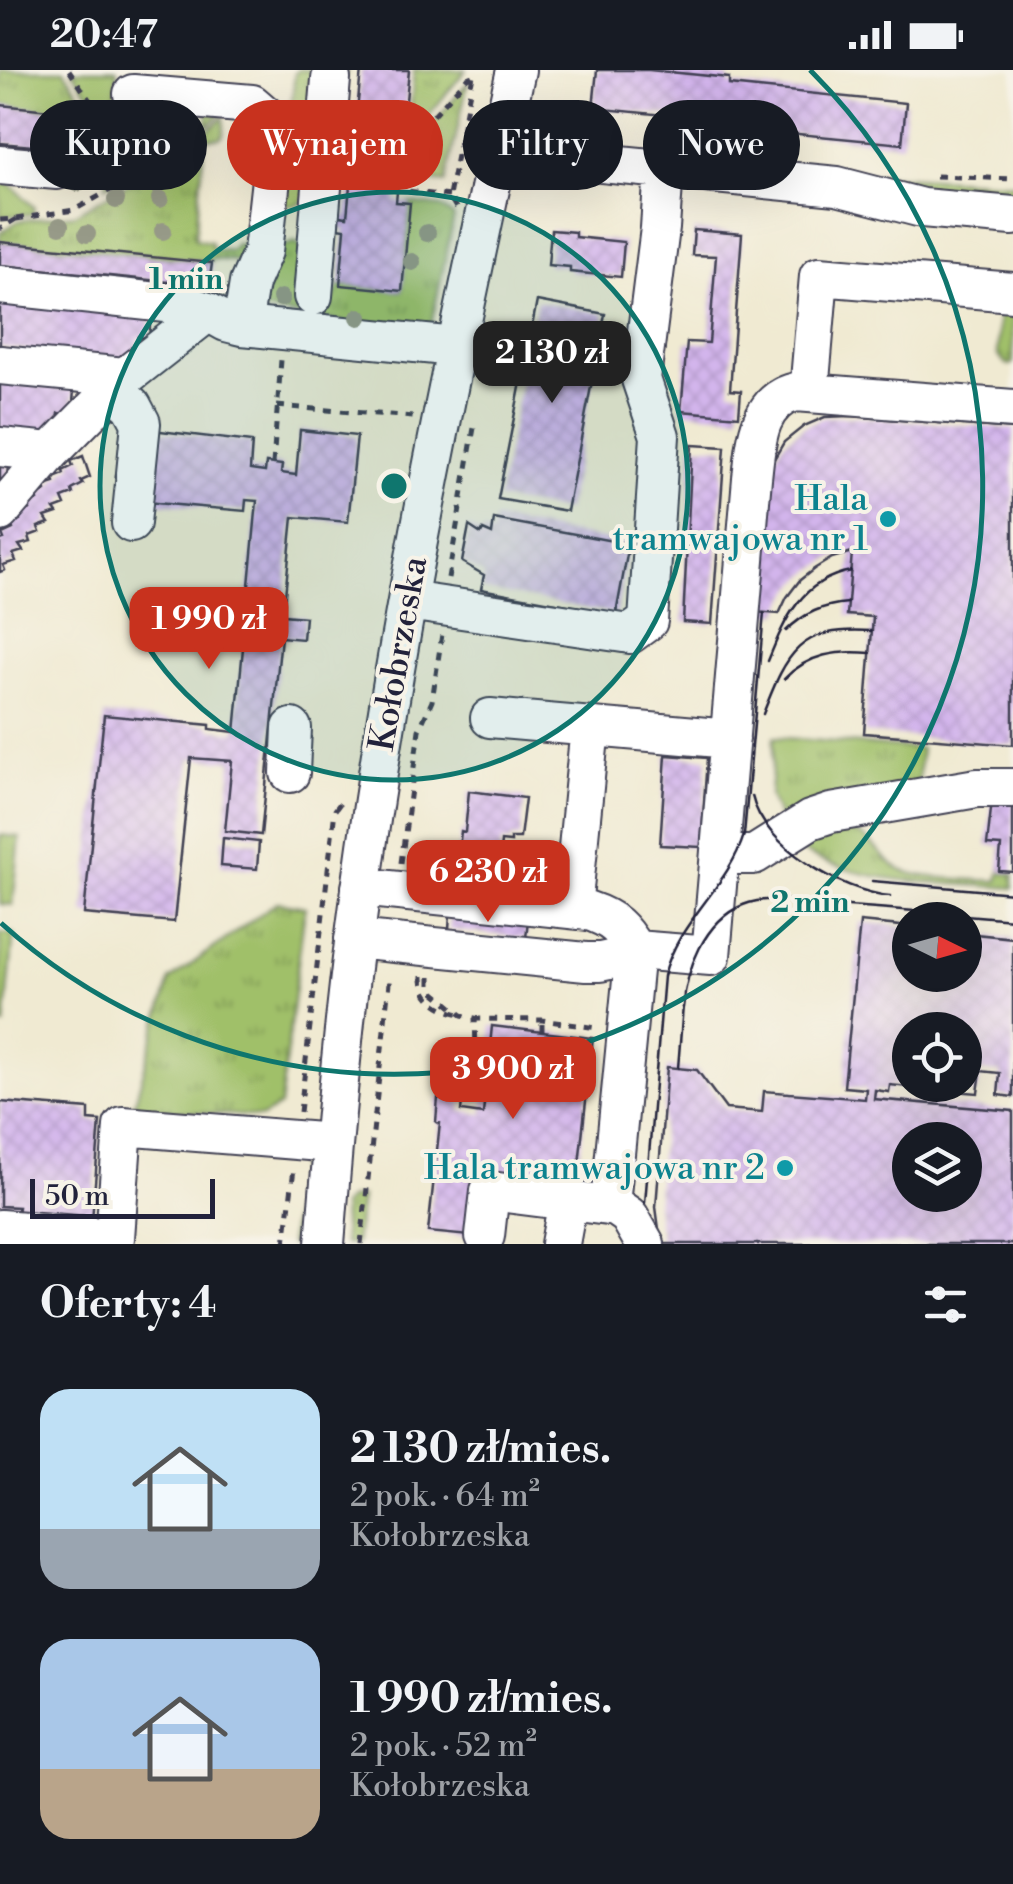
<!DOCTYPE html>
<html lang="pl">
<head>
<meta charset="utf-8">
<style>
	:root { --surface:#171b24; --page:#242831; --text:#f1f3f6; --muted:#9ea1a6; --accent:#c8321e }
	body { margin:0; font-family:"Libre Bodoni",serif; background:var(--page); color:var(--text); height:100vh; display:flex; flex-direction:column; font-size:38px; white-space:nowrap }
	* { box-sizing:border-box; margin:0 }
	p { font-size:32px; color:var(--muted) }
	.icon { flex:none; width:55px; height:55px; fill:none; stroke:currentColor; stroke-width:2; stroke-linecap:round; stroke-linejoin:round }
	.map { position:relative; height:1174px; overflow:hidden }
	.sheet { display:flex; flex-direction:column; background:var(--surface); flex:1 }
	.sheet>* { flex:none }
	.guide { position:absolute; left:30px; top:30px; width:955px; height:90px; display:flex; gap:20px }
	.needle { width:65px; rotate:95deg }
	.buttons { position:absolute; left:892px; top:832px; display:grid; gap:20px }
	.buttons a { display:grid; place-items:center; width:90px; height:90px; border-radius:50%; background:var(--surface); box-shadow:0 10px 40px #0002; font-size:50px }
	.scale { position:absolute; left:30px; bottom:25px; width:185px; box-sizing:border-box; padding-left:10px; border:5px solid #22223b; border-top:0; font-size:28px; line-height:35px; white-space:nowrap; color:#22223b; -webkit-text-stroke:8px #f7f3e8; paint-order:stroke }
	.price { position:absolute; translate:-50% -85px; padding:0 22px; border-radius:20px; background:var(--accent); color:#fff; font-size:32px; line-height:65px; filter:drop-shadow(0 2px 5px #0008) }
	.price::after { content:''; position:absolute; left:50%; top:60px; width:30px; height:22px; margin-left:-15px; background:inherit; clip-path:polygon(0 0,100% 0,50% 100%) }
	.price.selected { background:#222; color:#fff }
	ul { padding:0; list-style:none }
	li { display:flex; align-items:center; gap:30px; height:250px; padding:0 40px }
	li span { display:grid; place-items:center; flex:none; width:280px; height:200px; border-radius:30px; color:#555 }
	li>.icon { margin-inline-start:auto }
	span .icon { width:120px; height:120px; fill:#fffc; stroke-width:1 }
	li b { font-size:42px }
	h2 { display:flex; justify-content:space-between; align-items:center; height:120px; padding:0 40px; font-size:42px }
	.chip { padding:0 35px; border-radius:45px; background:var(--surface); box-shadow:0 10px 40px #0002; font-size:35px; line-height:90px }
	.chip.selected { background:var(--accent); color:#fff }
	.status { display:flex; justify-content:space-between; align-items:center; height:70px; padding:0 50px; background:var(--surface); direction:ltr }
	.status svg { height:28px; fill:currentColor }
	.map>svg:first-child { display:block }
	.grass { fill:url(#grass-tufts); stroke:#617152; stroke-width:2.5 }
	.garden { fill:#a0c069; stroke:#617152; stroke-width:2.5 }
	.building { fill:url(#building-cross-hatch); fill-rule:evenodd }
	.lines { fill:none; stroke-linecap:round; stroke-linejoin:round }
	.minor-casing { stroke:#414052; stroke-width:42 }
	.path { stroke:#414052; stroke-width:5; stroke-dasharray:8 8; stroke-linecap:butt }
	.minor { stroke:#fff; stroke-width:38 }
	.tram { stroke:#22223b; stroke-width:2.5 }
	.tree { fill:#979a88 }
	.ring { fill:none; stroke:#0f766e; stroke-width:5 }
	.culture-dot { fill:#0f9aa8; stroke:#f7f3e8; stroke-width:4 }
	.labels { text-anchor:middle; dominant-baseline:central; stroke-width:8; stroke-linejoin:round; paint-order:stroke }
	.culture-label { font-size:35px; fill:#0d838f; stroke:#f7f3e8; text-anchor:end }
	.street-label { font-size:35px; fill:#22223b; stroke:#f7f3e8 }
	.centre { fill:#0f766e; stroke:#f7f3e8; stroke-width:5 }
	.ring-label { font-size:30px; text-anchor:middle; font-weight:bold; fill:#0f766e; stroke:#f7f3e8; stroke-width:8; stroke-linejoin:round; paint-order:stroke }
</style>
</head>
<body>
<div class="status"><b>20:47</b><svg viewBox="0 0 49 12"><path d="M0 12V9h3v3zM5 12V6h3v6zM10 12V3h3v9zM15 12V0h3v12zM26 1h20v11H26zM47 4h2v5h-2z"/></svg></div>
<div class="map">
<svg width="1013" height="1174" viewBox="0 0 1013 1174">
	<defs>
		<pattern id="grass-tufts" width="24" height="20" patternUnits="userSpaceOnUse" patternTransform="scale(2.5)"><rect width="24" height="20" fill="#a0c069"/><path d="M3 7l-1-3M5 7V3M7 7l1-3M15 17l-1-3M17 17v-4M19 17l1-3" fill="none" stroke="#829c58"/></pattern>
		<pattern id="building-cross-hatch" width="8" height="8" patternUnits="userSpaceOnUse" patternTransform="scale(2.5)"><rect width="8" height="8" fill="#d3b5ec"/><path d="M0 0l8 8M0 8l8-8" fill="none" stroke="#b59bcb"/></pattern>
	</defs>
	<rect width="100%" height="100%" fill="#f7f3e8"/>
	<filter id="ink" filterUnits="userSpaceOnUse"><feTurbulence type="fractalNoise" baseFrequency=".01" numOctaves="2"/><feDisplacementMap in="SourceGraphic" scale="20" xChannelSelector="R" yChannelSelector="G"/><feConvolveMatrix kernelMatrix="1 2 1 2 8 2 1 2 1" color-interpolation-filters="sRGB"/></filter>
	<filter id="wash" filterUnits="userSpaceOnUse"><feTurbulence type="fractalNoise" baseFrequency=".0048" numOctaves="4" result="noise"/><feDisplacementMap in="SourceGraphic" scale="40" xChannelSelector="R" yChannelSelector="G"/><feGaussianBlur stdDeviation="2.25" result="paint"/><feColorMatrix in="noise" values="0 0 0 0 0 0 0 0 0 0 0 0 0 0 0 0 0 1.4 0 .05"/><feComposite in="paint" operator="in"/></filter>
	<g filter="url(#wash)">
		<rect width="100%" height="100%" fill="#f0ead2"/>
		<path class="grass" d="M0,0H64L92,41L97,71L86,82L90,45L0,35Z
			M72,0H117L115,34L87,22Z
			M298,0H347L306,126L300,134L289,136L282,131L280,126L295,3Z
			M414,0H466L423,52L414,50L410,47Z
			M468,12L446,111L445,113L421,110L419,106L422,67Z
			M208,42L222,44L176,81L106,116L108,88H122V76L108,74L107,71L113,64L124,60V74L169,77L172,55L206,57Z
			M252,43L266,51L268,60L257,177L252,186L246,192L212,189L211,192L0,172V163L18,151L74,144L180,84L224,47V64L221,68L205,69L195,169L211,172L212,179L230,181L236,174L250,175L261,66L249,65L243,60L244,48Z
			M0,104L34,137L33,144L0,147Z
			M872,104L1013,113V131L919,121L871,107Z
			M410,133L441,137L454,147L431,255L424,264L261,240L278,178L296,172L302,178L298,231L331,232L340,215L402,221Z
			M1013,231V293L1010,295L1006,294L998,285L999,241Z
			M774,667L921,679L918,716L780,752L770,726Z
			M847,759C877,770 874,782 896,797C914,810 973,809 998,811L1000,803L1013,804V818C942,812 854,816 794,776L806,767Z
			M277,832L305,837L280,1036L262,1047L133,1038L170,910Z
			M300,1089L307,1096L311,1106L297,1174H289Z
			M361,1127L355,1174H344L342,1136L349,1129Z"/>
		<path class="garden" d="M0,765L20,767L13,835L0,834Z
			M0,863L14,864L5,955L0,954Z"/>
		<g id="blocks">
			<path class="building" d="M361,0H409L396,132L410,133L402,221L340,215L345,159L338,158L339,146L347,147Z
				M597,0H649L729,8V15L906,33L902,74L725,57L726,51L593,38Z
				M0,35L90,44L86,81L0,73Z
				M125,56L156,59L155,76L123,74Z
				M551,160L575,162V167L624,172L621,207L570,202V197L548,195Z
				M694,160L742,164L730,320L741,321L739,346L681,341L687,272L709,273L716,186L692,185Z
				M0,172L212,193L209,216L0,195Z
				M537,231L605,244L567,441L498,429Z
				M0,232L151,244L149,268L138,267L136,291L0,277Z
				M0,313L74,320L72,345L59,343L57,364L0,359Z
				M850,346L1013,359V675L864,663L873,547L847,545L852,482L832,488L814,499L800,510L787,527L779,544L755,542L771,394L784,372L804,356L825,347Z
				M152,360L252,372L250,400L265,402L266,393L282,395L281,403L296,405L300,360L357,366L348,452L293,447L283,545L305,547L303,569L281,567L261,765L225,761L232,691L191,688L174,852L84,844L104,645L210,655V659L235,662L257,431L246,430L245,441L145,432Z
				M692,375L725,377L712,554L683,552Z
				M83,386L90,407L81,411L83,414L72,420L73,424L62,428L65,435L54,439L57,443L45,447L49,453L38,457L40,462L29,466L31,472L19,475L23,481L13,484L16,491L3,495L5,500L0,502V470L4,469L2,464L13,459L11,453L20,450L19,443L30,439L28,434L38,430L37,426L46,421L45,416L55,413L54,408L64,404L63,401L73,396L71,391Z
				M0,394L8,395L6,418H0Z
				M494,449L629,474L616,544L481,519L484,505L462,492L469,456L481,464L483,460L492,464Z
				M666,685L707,688L701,777L660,775Z
				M469,721L525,728L520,768H511V772L501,771L498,802L457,797L461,761L465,762Z
				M992,730L1013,732V802L999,801L1001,776L987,775Z
				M223,768L259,772L257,799L221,796Z
				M450,842L528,850L526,868L449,860Z
				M860,852L910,857V905H965V863L1013,868V1027L998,1025L1000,1003L981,1001L978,1023L918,1018V1015H965V960H910V1017L890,1015L889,1022L875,1020L874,1029L1013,1041V1174H661L656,1137L667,997L697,1000L726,1039L762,1042L764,1021L865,1029L866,1019L844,1017ZM910,1070H965V1125H910Z
				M492,956L593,968L577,1112L476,1101L469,1166L428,1162L440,1053L436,1052L438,1028L462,1031L461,1041L483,1044Z
				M0,1032L89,1039V1050L100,1051L92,1150L17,1144L18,1137L0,1136Z"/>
		</g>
	</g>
	<g filter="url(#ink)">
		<use href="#blocks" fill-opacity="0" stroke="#414052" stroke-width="2.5"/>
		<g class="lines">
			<defs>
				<path id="minor" d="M133,24L252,34L273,52L275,73L263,181L249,213L242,256
					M497,83L837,116L922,138L1013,146
					M0,95L57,100
					M0,215L185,235L208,242
					M313,226L331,9
					M0,295L125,307
					M113,319L132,336L141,353L131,453
					M809,322L819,206L1013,222
					M0,377L51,382
					M0,442L51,382L125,307L208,242L226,252L242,256L456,277
					M408,531L630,564L648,551L660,366L641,309L660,158L664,99
					M490,648L730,669
					M290,703L292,658
					M720,785H754L810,750L831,743L977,718H1013
					M361,817L589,841C613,849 622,858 635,880L610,1135
					M572,838L590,657
					M354,869L586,892H600L619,888L635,880L711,886L752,408C756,374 757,331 796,322L1013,339
					M0,1159L115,1168L123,1056L333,1073
					M485,1166L490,1121L616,1137L629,1146L645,1174
					M325,1174C333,1071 342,967 355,865C392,574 453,286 516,0
					M560,1174L568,1130"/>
			</defs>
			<use href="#minor" class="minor-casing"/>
			<path class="path" d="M69,0L93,35L103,70L114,58L117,48
				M85,91L103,70
				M936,106L1013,109
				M449,126L407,121L413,63L422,58L467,8L472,6
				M456,138L449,126L474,0
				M16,149L74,140L178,83L204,61
				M0,150L16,149L0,159
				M277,336L414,347
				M273,394L281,290
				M448,508L475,352
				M401,793L419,660L432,631L442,564
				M422,906C421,928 441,940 460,944
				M430,907V915L433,921L462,945L479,949L542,950L597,958
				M542,962V950
				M474,1033L477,1009L475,948
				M300,1042L335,740L344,728
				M285,1174L294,1098
				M361,1174L390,904"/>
			<use href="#minor" class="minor"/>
			<path class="tram" d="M786,561C804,543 823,535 848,533
				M768,591C785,549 801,510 851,501
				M784,609C808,584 837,580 871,583
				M763,644C787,582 799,556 872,561
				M752,726C763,776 841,821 890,826
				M872,811L1013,823
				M683,938C686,900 704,851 743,835C767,824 809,832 835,835C894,839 954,844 1013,849
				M678,998L684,923
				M645,1133L664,906C677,852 728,817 744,765L764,543"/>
		</g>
		<g class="tree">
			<circle cx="296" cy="44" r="9"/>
			<circle cx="193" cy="62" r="9"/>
			<circle cx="115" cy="101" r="9"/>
			<circle cx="77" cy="113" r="9"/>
			<circle cx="160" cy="129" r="9"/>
			<circle cx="116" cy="130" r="9"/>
			<circle cx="60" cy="156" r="9"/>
			<circle cx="163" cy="161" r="9"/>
			<circle cx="427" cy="163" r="9"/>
			<circle cx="87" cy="164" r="9"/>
			<circle cx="412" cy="192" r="9"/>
			<circle cx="281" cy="228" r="9"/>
			<circle cx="359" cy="247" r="9"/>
		</g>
	</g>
	<circle cx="394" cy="416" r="294" fill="#0f766e" fill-opacity=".12"/>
	<g class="ring">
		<circle cx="394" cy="416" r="294"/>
		<path d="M810 0A588 588 0 0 1 1 853"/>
	</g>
	<g class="culture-dot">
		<circle cx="888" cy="449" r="10"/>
		<circle cx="785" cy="1098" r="10"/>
	</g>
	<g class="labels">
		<g class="culture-label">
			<text x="868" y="429">Hala<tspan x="868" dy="40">tramwajowa nr 1</tspan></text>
			<text x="765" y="1098">Hala tramwajowa nr 2</text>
		</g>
		<g class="street-label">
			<text transform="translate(399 584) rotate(-80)">Kołobrzeska</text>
		</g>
	</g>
	<circle cx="394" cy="416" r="15" class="centre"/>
	<g class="ring-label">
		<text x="186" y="219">1 min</text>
		<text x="810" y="842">2 min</text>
	</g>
</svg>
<div class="buttons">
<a><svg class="needle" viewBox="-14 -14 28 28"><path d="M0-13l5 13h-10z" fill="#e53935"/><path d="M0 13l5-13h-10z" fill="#9ea1a6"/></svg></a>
<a><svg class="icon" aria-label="locate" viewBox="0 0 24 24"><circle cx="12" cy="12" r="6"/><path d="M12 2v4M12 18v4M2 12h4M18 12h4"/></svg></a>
<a><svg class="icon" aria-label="layers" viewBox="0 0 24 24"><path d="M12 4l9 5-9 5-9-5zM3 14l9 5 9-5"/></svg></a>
</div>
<div class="scale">50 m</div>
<b class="price selected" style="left:552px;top:336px">2 130 zł</b>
<b class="price" style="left:209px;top:602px">1 990 zł</b>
<b class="price" style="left:488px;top:855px">6 230 zł</b>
<b class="price" style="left:513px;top:1052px">3 900 zł</b>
<div class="guide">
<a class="chip">Kupno</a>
<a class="chip selected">Wynajem</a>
<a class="chip">Filtry</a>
<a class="chip">Nowe</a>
</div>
</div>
<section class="sheet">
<h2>Oferty: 4<svg class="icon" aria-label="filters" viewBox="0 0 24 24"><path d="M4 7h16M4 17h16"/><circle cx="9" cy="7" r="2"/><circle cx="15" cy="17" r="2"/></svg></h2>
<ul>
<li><span style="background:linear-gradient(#bfe0f5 70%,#9aa5b1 0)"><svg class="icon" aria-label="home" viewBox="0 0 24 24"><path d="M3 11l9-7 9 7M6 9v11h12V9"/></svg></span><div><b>2 130 zł/mies.</b><p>2 pok. · 64 m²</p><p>Kołobrzeska</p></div></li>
<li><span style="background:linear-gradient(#a9c7e8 65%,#b9a48a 0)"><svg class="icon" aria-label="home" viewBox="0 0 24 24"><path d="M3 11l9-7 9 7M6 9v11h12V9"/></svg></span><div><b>1 990 zł/mies.</b><p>2 pok. · 52 m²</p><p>Kołobrzeska</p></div></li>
</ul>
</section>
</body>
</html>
